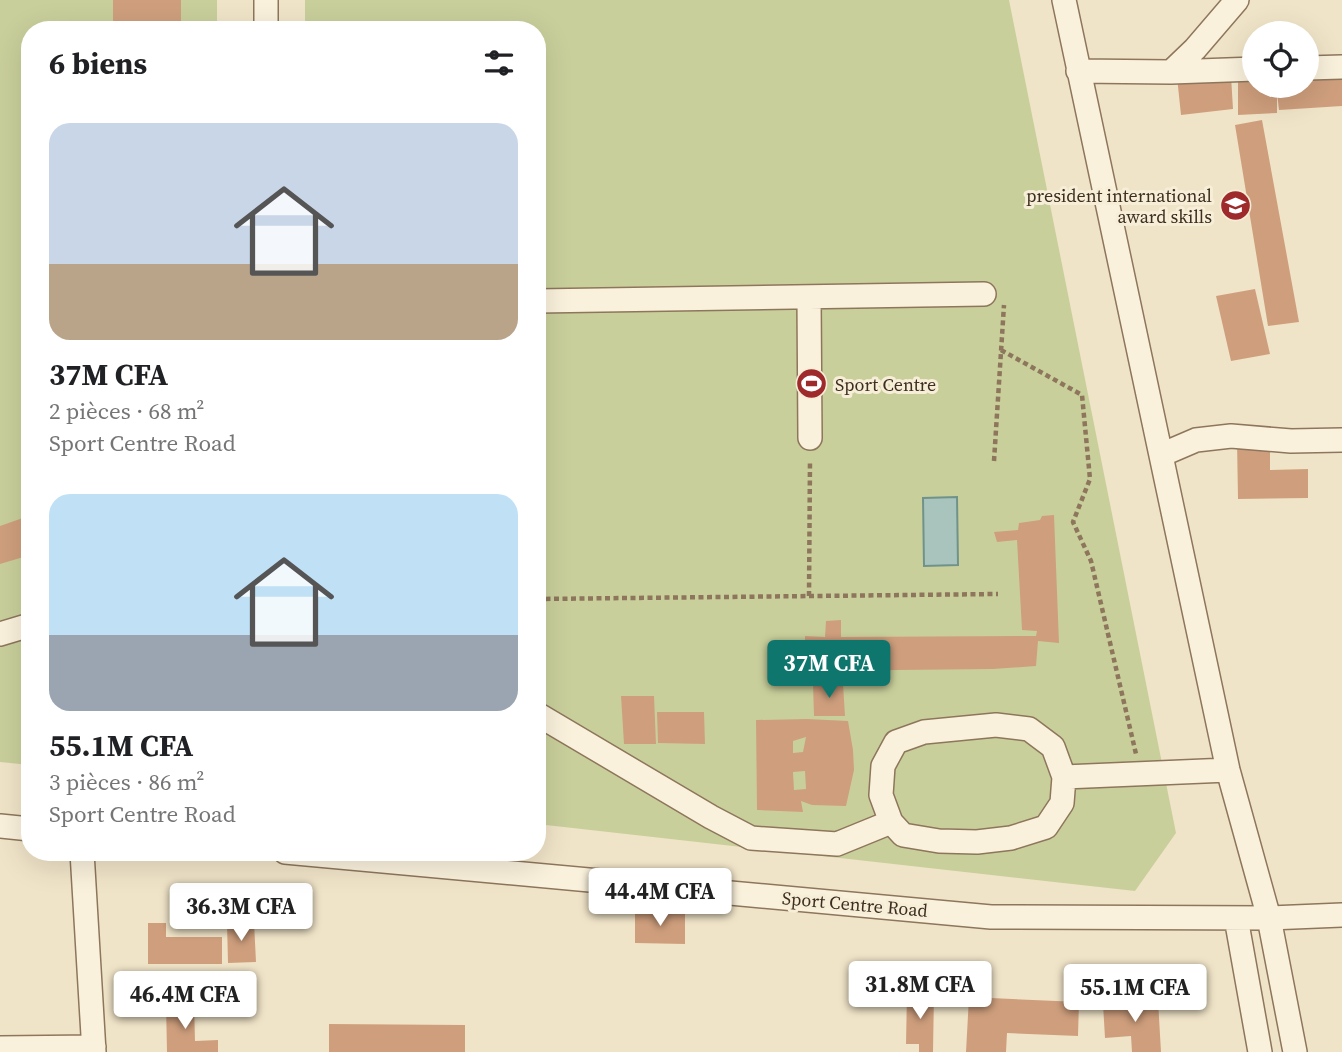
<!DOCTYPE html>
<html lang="fr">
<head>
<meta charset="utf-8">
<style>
	:root { --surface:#fff; --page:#f6f6f6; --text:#202124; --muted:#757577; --accent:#0f766e }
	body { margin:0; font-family:"Source Serif 4",serif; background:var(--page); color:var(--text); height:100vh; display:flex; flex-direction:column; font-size:26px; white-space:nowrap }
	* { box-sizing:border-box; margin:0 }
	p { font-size:23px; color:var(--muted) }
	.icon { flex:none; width:38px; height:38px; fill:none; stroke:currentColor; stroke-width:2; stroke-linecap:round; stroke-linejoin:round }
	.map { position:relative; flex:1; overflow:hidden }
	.details { position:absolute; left:21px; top:21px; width:525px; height:840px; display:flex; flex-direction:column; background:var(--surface); border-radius:28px; box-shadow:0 7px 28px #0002 }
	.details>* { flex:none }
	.controls { position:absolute; left:1242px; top:21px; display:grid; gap:14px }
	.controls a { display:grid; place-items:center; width:77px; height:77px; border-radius:50%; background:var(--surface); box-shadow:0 7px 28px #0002; font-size:35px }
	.price { position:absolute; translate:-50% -60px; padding:0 16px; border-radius:7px; background:#fff; color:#222; font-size:23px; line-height:46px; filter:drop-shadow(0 2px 4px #0008) }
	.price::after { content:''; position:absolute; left:50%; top:42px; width:21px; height:16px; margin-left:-10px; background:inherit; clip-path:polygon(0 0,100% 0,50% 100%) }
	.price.active { background:var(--accent); color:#fff }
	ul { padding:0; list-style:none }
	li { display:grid; align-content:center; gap:14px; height:371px; padding:0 28px }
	li span { display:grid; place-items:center; height:217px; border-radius:21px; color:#555 }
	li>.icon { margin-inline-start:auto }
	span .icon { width:126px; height:126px; fill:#fffc; stroke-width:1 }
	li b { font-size:30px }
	h2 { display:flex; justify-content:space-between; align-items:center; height:84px; padding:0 28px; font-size:30px }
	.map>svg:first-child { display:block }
	.green { fill:#c9cf9b }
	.water { fill:#a9c4bc; stroke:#6f938a; stroke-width:2 }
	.building { fill:#cf9f7d; fill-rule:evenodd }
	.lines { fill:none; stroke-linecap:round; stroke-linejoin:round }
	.minor-casing { stroke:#8d765c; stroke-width:26 }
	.path { stroke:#8d765c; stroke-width:4.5; stroke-dasharray:5 3.5; stroke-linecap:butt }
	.minor { stroke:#faf1dc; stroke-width:23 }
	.labels { text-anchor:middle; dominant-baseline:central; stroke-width:6; stroke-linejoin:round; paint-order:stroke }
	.poi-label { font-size:18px; fill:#3d2e20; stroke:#f7eed8; text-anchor:end }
	.street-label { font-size:18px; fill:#3d2e20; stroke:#f7eed8 }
</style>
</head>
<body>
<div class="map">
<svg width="1342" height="1052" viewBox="0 0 1342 1052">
	<rect width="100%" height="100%" fill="#f0e4c8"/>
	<path class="green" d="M0,0H217V30H30V765L0,762Z
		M305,0H1009L1176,833L1135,891L537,824V30H305Z"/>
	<path class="water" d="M957,497L958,565L924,566L923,498Z"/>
	<path class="building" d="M113,0H181V30H113Z
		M1231,76L1233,109L1181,115L1177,77Z
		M1307,76H1342V106L1279,110L1277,93V113L1238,115V78L1255,77V86H1307Z
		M1262,120L1299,322L1268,326L1235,125Z
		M1255,289L1270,354L1231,361L1216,296Z
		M1237,441H1270V470L1308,469V498L1238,499Z
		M30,512V555L0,564V526L20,519Z
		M1054,515L1059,643L1038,641L1036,666L993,669L805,671V636L825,637L826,621L841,620V637L1036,636L1037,631L1022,630L1017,540L997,542L994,532L1018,530L1019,523L1040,520L1042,516Z
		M813,683L843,684L845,716H814Z
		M621,696H654L656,744H624Z
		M657,712H704L705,744L658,743Z
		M807,719L848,721L853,750L854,770L846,806L812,805L801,801L803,812L757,810L756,720ZM806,737L803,752L793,753V741ZM805,771L806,789L794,790L793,772Z
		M635,912L685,913V944L635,943Z
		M254,922L256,962L228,963L227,923Z
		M148,923H166V937H222V964H148Z
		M907,993L934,994L933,1052H919V1044H906Z
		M969,997L1079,1002L1078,1036L1007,1033L1006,1052H966Z
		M1158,1000L1161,1052H1132L1131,1036L1105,1038L1103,1004Z
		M194,1003L195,1041L218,1040V1052H167L166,1004Z
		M329,1024L465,1025V1052H329Z"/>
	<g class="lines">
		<defs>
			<path id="minor" d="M266,0V30
				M1064,0L1228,770L1269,918L1295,1052
				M1307,68L1342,67
				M1078,71L1171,72L1255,69
				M1171,72L1195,49L1237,0
				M809,297L810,438
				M537,301L984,294
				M1161,455L1196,440L1231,436L1291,441L1342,440
				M0,634L30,625
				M537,714L711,817L751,838L837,844L891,822
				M996,725L1029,729L1053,747L1064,777L1062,803L1046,827L1011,838L977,842L939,841L903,835L891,822L881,795L883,766L896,742L924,732Z
				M1064,777L1228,770
				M0,826L30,829
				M82,852L94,1052
				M285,852L991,917L1269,918L1342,915
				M1236,918L1260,1052
				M0,1048L94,1047"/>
		</defs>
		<use href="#minor" class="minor-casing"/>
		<path class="path" d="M1001,350L1082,395L1090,479L1073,522L1091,561L1136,754
			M994,461L1004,305
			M809,596L810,460
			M537,599L998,594"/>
		<use href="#minor" class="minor"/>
	</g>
	<defs>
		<symbol id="school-disc" viewBox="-11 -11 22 22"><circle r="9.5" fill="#9e2a2b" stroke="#f7eed8"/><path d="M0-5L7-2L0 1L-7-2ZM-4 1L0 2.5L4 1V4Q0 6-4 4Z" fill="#fff"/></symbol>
		<symbol id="stadium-disc" viewBox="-11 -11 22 22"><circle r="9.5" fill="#9e2a2b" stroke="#f7eed8"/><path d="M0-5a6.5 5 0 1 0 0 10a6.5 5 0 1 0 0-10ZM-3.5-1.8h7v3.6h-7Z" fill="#fff"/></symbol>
	</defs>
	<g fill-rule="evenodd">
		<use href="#school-disc" x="1218" y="188" width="35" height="35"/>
		<use href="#stadium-disc" x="794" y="366" width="35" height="35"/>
	</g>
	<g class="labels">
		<g class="poi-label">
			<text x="1212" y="195">president international<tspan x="1212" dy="21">award skills</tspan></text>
			<text x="835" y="384" text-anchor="start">Sport Centre</text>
		</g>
		<g class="street-label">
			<text transform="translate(855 904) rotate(5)">Sport Centre Road</text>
		</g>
	</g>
</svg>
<div class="controls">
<a><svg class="icon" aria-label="locate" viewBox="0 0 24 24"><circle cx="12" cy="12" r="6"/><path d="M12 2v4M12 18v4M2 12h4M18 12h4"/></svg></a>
</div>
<b class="price active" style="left:829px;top:700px">37M CFA</b>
<b class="price" style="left:660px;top:928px">44.4M CFA</b>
<b class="price" style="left:241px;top:943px">36.3M CFA</b>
<b class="price" style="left:920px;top:1021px">31.8M CFA</b>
<b class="price" style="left:1135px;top:1024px">55.1M CFA</b>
<b class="price" style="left:185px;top:1031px">46.4M CFA</b>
<section class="details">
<h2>6 biens<svg class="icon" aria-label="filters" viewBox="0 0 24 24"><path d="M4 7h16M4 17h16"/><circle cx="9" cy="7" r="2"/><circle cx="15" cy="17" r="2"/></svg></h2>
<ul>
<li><span style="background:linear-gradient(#c9d6e8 65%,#b9a48a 0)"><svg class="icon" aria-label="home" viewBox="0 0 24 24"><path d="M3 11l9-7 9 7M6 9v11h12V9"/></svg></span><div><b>37M CFA</b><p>2 pièces · 68 m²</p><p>Sport Centre Road</p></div></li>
<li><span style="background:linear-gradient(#bfe0f5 65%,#9aa5b1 0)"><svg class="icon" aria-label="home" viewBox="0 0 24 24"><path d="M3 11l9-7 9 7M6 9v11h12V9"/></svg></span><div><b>55.1M CFA</b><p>3 pièces · 86 m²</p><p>Sport Centre Road</p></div></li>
</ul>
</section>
</div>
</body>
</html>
